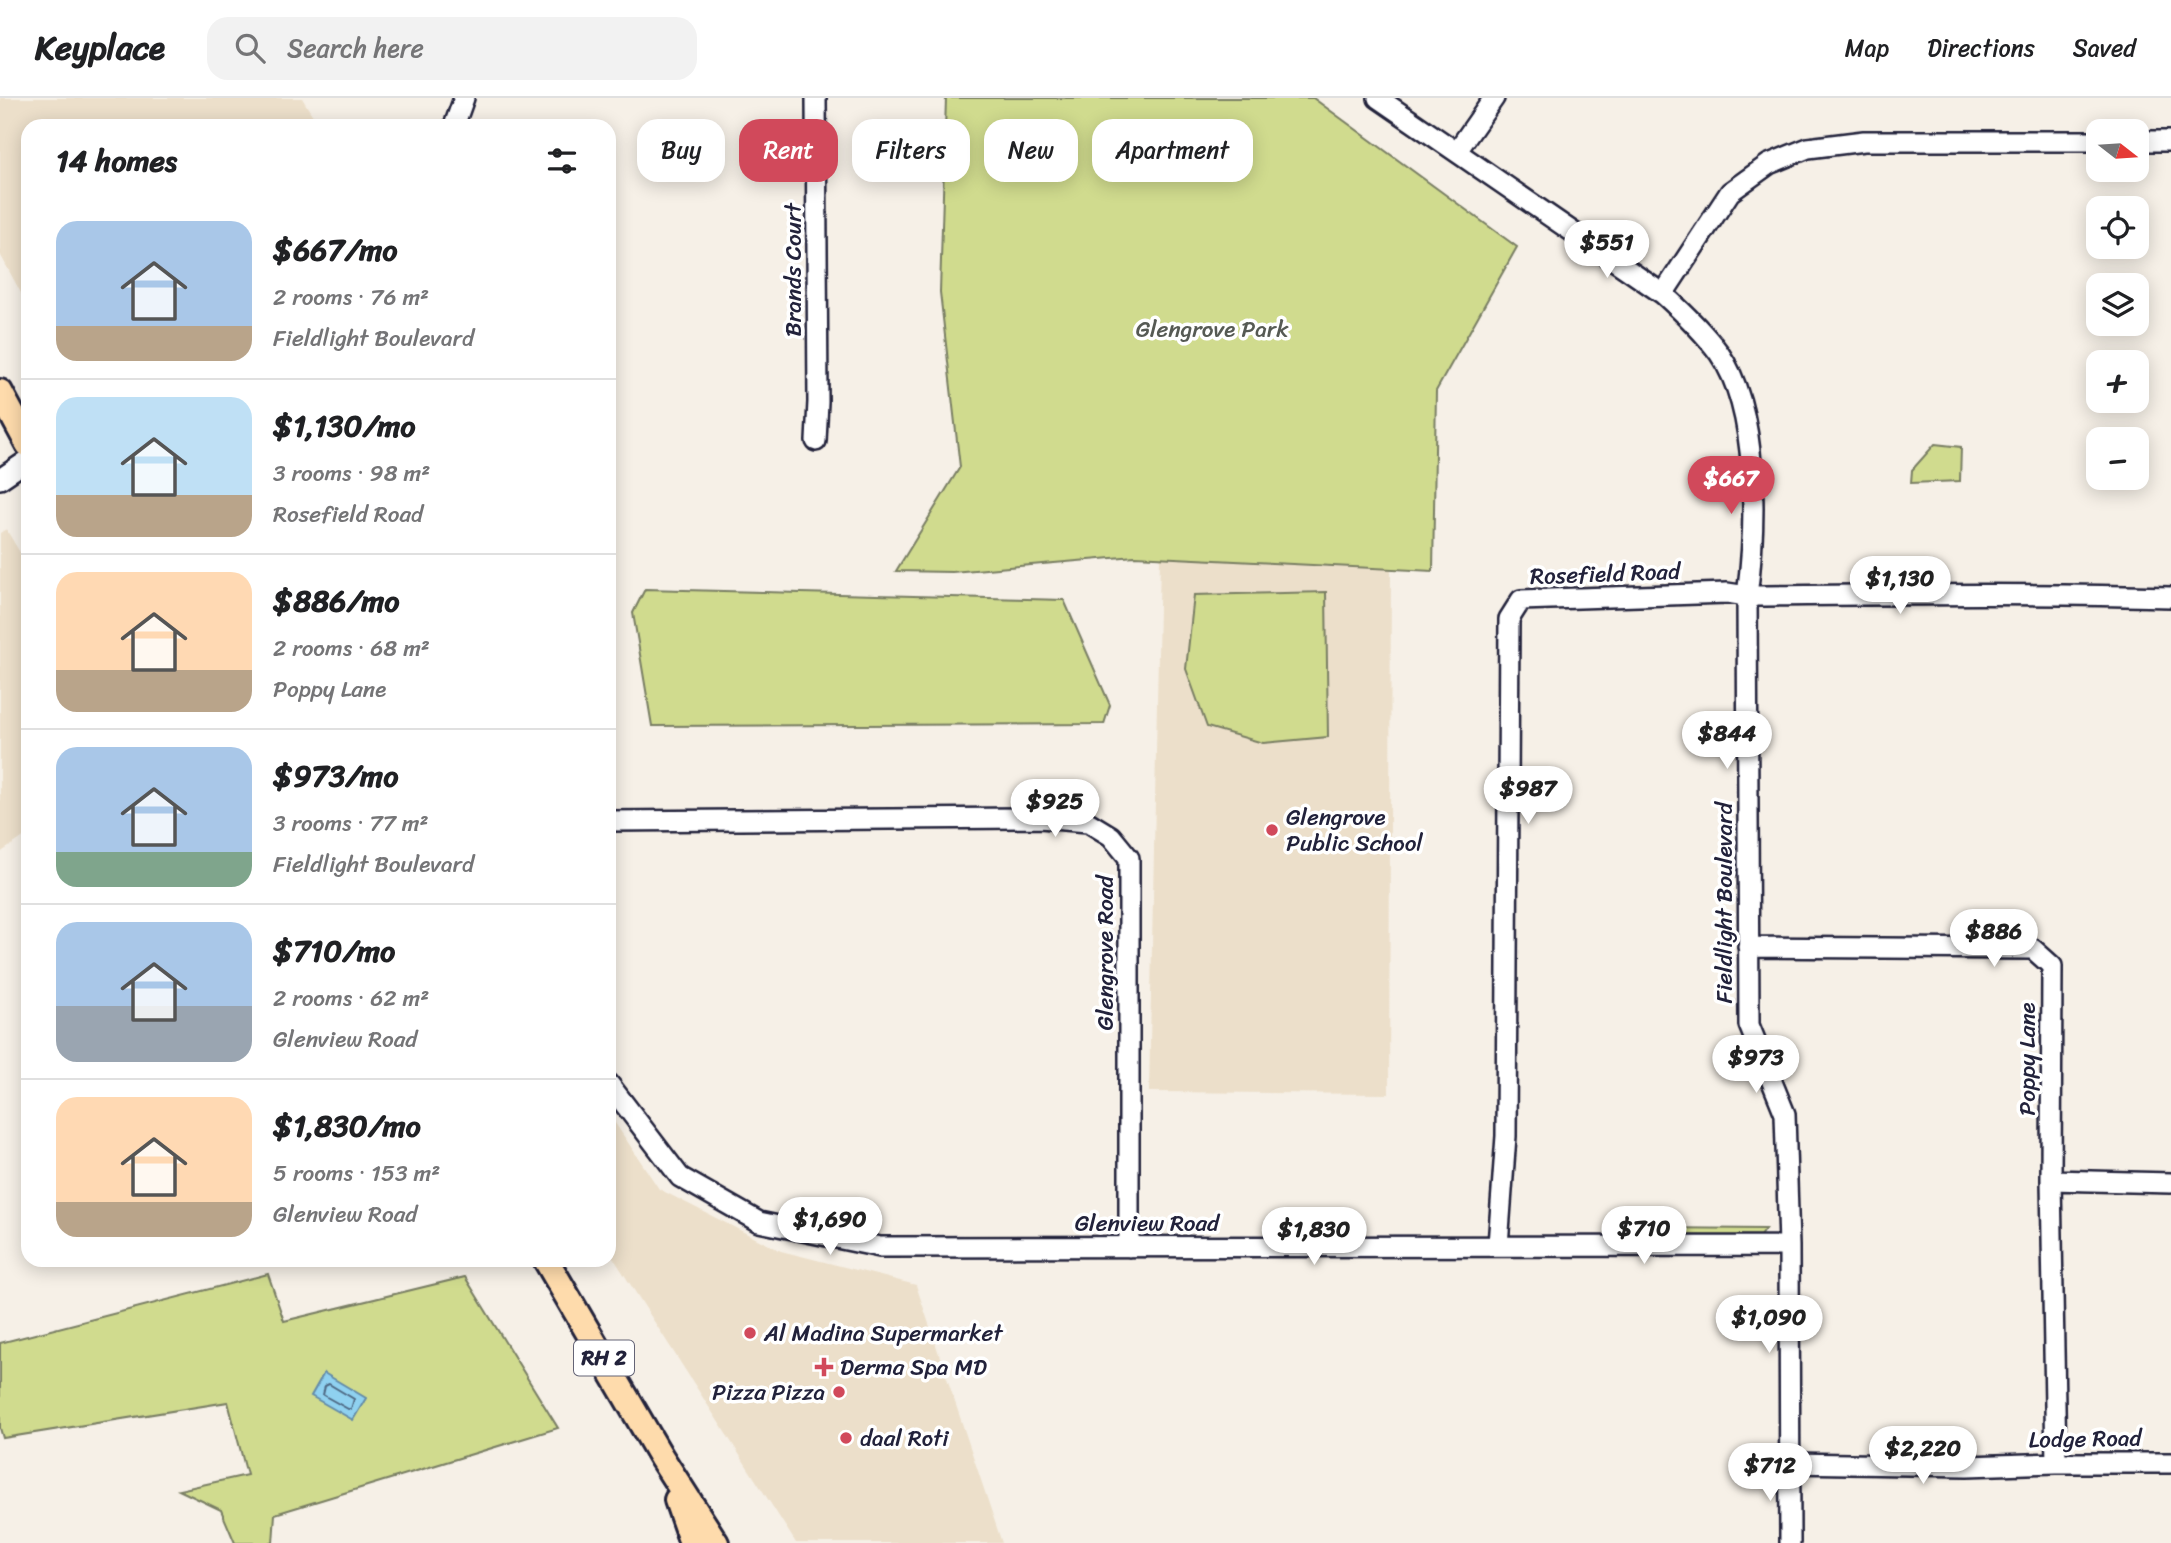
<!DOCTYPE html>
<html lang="en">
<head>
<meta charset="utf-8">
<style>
	:root { --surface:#fff; --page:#f2f2f2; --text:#202124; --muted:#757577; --line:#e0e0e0; --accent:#d1495b }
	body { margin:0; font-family:Sriracha,sans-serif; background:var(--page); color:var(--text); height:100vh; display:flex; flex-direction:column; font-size:26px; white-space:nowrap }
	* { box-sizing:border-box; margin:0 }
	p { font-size:23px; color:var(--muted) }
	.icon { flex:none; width:38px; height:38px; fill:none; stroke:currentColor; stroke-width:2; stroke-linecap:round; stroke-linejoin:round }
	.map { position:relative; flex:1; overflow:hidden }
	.drawer { position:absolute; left:21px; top:21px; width:595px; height:1148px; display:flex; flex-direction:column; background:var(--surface); border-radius:21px; box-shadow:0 4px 18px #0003 }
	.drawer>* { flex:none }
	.guide { position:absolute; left:637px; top:21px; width:665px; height:63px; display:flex; gap:14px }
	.needle { width:46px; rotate:107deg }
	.fabs { position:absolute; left:2086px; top:21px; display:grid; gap:14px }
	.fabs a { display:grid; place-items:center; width:63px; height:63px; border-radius:14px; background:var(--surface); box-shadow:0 4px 18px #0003; font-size:35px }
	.price { position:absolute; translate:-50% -60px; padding:0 16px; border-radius:24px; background:#fff; color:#222; font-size:23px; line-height:46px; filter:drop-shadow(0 2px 4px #0008) }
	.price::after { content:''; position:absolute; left:50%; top:42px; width:21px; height:16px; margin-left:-10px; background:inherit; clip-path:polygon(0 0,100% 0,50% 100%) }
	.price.selected { background:var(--accent); color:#fff }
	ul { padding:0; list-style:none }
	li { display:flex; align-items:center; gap:21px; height:175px; padding:0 35px }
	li+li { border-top:2px solid var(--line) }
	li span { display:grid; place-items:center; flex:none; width:196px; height:140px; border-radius:21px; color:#555 }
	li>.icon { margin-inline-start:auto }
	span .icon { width:84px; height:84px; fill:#fffc; stroke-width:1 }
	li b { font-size:30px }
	h2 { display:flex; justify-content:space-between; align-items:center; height:84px; padding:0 35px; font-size:30px }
	.tag { padding:0 24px; border-radius:21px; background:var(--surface); box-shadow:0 4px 18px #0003; font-size:24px; line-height:63px }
	.tag.selected { background:var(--accent); color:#fff }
	header { display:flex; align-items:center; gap:42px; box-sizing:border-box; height:98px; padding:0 35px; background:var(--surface); border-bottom:2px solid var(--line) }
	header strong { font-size:33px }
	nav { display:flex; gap:38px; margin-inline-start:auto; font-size:24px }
	.search { width:490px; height:63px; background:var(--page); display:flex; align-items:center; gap:18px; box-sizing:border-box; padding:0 24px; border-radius:21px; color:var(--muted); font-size:26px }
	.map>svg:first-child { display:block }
	.built { fill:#ecdfca }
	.green { fill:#d0db8e; stroke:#797e64; stroke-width:2 }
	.water { fill:#8fd1f0; stroke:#638ba8; stroke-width:2 }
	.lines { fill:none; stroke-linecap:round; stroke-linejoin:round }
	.shore { stroke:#4e6883; stroke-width:2 }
	.minor-casing { stroke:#22223b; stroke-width:24 }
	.major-casing { stroke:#22223b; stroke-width:30 }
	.minor { stroke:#fff; stroke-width:19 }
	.major { stroke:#fedbac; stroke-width:24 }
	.poi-dot { fill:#d1495b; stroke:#fff; stroke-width:2.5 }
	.labels { text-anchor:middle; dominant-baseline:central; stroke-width:7; stroke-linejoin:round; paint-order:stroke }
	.shield { fill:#fff; stroke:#646476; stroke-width:2 }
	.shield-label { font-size:21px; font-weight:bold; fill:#22223b }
	.street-label { font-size:23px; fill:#22223b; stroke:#fff }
	.park-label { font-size:23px; fill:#565a54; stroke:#fff }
	.poi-label { font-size:23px; fill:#22223b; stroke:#fff; text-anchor:start }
</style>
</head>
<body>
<header>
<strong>Keyplace</strong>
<div class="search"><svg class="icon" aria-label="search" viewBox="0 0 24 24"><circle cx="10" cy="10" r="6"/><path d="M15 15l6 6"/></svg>Search here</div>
<nav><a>Map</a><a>Directions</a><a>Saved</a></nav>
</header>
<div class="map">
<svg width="2171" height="1445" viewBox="0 0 2171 1445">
	<rect width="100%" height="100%" fill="#f6f0e7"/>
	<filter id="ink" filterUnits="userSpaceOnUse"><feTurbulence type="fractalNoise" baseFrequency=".0143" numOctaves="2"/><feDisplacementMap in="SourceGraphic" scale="14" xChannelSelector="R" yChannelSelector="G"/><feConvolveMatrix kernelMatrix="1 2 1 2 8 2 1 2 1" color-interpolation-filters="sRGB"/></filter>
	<g filter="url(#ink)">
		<path class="built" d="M0,0H302L319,28H28V208L0,156Z
			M6,431L28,468V736L0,755V435Z
			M1160,459L1391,470L1389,996L1149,994Z
			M609,1016L659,1091L781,1153L916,1187L1002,1445H796L609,1153Z"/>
		<path class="green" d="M946,0H1313L1517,149L1436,293L1433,473L1135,458L952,474L896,473L960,369L940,194Z
			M1935,346L1961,349L1960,383L1911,385L1912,372Z
			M645,491L1064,502L1110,607L1104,626L652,628L633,515Z
			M1326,494L1328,639L1263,645L1207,629L1186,571L1194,497Z
			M1653,1130L1765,1131L1759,1139L1653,1137Z
			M268,1176L284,1223L465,1179L558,1330L275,1416L273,1445H235L221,1412L179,1392L247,1377L228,1304L3,1340L0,1330V1245Z"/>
		<path class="water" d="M324,1275L366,1300L353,1322L311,1298Z"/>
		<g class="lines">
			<path class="shore" d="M329,1286L354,1301L351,1311H348L323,1297L325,1288Z"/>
			<defs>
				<path id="minor" d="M1378,0L1663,196C1683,214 1703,233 1719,255C1760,314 1756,429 1747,498L1749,927L1785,1016L1789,1148L1790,1445
					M454,28L464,0
					M2137,43H2171
					M1457,53L1494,0
					M1663,196L1730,94L1769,66L1808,50L1864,43H2098
					M816,343L818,304L816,0
					M0,381L28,362
					M609,723L1040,720L1088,724L1111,738L1129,760V1149
					M1748,849L2033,851L2052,868L2051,1082L2056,1365
					M609,986L680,1079L759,1124L880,1149L1789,1148
					M2051,1082L2171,1085
					M1498,1147L1506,1038L1509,521L1521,502L1727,495L1747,498C1888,497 2030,495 2171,499
					M1790,1365L1967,1368L2056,1365H2171"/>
				<path id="major" d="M0,294L28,346
					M546,1162L661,1359L716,1445
					M677,1402L692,1445"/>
			</defs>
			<use href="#minor" class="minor-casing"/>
			<use href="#major" class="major-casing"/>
			<use href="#minor" class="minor"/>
			<use href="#major" class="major"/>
		</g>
	</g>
	<g class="poi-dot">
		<circle cx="1272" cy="732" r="7"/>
		<circle cx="750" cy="1235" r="7"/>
		<path d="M820.5 1258.5h7v7h7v7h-7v7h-7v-7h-7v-7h7z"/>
		<circle cx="839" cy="1294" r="7"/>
		<circle cx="846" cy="1340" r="7"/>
	</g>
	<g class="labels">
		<rect class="shield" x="574" y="1242.5" width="60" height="35" rx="5"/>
		<g class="shield-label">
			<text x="604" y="1260">RH 2</text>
		</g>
		<g class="street-label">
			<text transform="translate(793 172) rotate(-90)">Brands Court</text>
			<text transform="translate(1605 476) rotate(-2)">Rosefield Road</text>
			<text transform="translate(1724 805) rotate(-90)">Fieldlight Boulevard</text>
			<text transform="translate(1105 855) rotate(-90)">Glengrove Road</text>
			<text transform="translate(2027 961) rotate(-90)">Poppy Lane</text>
			<text x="1147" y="1125">Glenview Road</text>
			<text transform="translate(2085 1341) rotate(-1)">Lodge Road</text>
		</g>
		<g class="park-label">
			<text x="1212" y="231">Glengrove Park</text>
		</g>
		<g class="poi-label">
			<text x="1286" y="719">Glengrove<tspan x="1286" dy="26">Public School</tspan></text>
			<text x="764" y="1235">Al Madina Supermarket</text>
			<text x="840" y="1269">Derma Spa MD</text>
			<text x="825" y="1294" text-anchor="end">Pizza Pizza</text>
			<text x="860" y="1340">daal Roti</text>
		</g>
	</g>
</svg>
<div class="fabs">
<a><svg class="needle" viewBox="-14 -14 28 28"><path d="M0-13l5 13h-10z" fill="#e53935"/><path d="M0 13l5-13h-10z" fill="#757577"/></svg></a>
<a><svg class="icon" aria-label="locate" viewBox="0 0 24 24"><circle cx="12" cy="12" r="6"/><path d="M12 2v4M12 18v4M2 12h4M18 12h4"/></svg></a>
<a><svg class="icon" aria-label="layers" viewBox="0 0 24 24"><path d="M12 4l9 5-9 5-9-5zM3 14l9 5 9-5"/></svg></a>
<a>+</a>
<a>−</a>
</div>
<b class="price" style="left:1607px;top:182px">$551</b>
<b class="price selected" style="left:1731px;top:418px">$667</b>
<b class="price" style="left:1900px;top:518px">$1,130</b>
<b class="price" style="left:1727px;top:673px">$844</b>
<b class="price" style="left:1528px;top:728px">$987</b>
<b class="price" style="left:1055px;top:741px">$925</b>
<b class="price" style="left:1994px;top:871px">$886</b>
<b class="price" style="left:1756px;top:997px">$973</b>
<b class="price" style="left:830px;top:1159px">$1,690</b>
<b class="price" style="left:1644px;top:1168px">$710</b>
<b class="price" style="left:1314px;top:1169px">$1,830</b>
<b class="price" style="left:1769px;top:1257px">$1,090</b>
<b class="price" style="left:1923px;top:1388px">$2,220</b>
<b class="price" style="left:1770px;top:1405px">$712</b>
<div class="guide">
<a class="tag">Buy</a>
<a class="tag selected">Rent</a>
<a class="tag">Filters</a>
<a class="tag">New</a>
<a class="tag">Apartment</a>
</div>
<section class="drawer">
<h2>14 homes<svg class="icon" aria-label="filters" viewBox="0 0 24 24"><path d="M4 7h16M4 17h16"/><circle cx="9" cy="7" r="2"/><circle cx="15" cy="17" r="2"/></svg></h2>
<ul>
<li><span style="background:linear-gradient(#a9c7e8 75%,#b9a48a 0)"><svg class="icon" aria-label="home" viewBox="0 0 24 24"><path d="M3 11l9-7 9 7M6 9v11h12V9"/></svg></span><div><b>$667/mo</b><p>2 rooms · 76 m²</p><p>Fieldlight Boulevard</p></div></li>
<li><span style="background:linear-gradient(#bfe0f5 70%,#b9a48a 0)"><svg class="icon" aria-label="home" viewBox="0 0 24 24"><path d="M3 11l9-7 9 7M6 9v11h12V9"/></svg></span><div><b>$1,130/mo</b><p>3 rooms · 98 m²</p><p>Rosefield Road</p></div></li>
<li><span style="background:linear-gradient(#ffd9b3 70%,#b9a48a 0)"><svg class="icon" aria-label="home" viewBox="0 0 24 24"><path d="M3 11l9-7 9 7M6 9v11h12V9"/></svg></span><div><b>$886/mo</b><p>2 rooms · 68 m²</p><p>Poppy Lane</p></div></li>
<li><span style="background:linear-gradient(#a9c7e8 75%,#7fa58c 0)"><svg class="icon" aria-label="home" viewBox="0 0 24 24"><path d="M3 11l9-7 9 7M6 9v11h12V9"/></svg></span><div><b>$973/mo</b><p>3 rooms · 77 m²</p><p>Fieldlight Boulevard</p></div></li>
<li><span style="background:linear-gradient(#a9c7e8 60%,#9aa5b1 0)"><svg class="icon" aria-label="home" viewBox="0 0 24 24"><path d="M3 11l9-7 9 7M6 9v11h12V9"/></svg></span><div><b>$710/mo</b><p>2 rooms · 62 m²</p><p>Glenview Road</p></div></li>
<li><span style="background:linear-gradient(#ffd9b3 75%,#b9a48a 0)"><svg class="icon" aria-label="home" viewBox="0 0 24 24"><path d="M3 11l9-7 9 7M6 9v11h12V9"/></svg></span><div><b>$1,830/mo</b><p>5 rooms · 153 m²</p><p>Glenview Road</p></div></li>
</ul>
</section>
</div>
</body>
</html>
